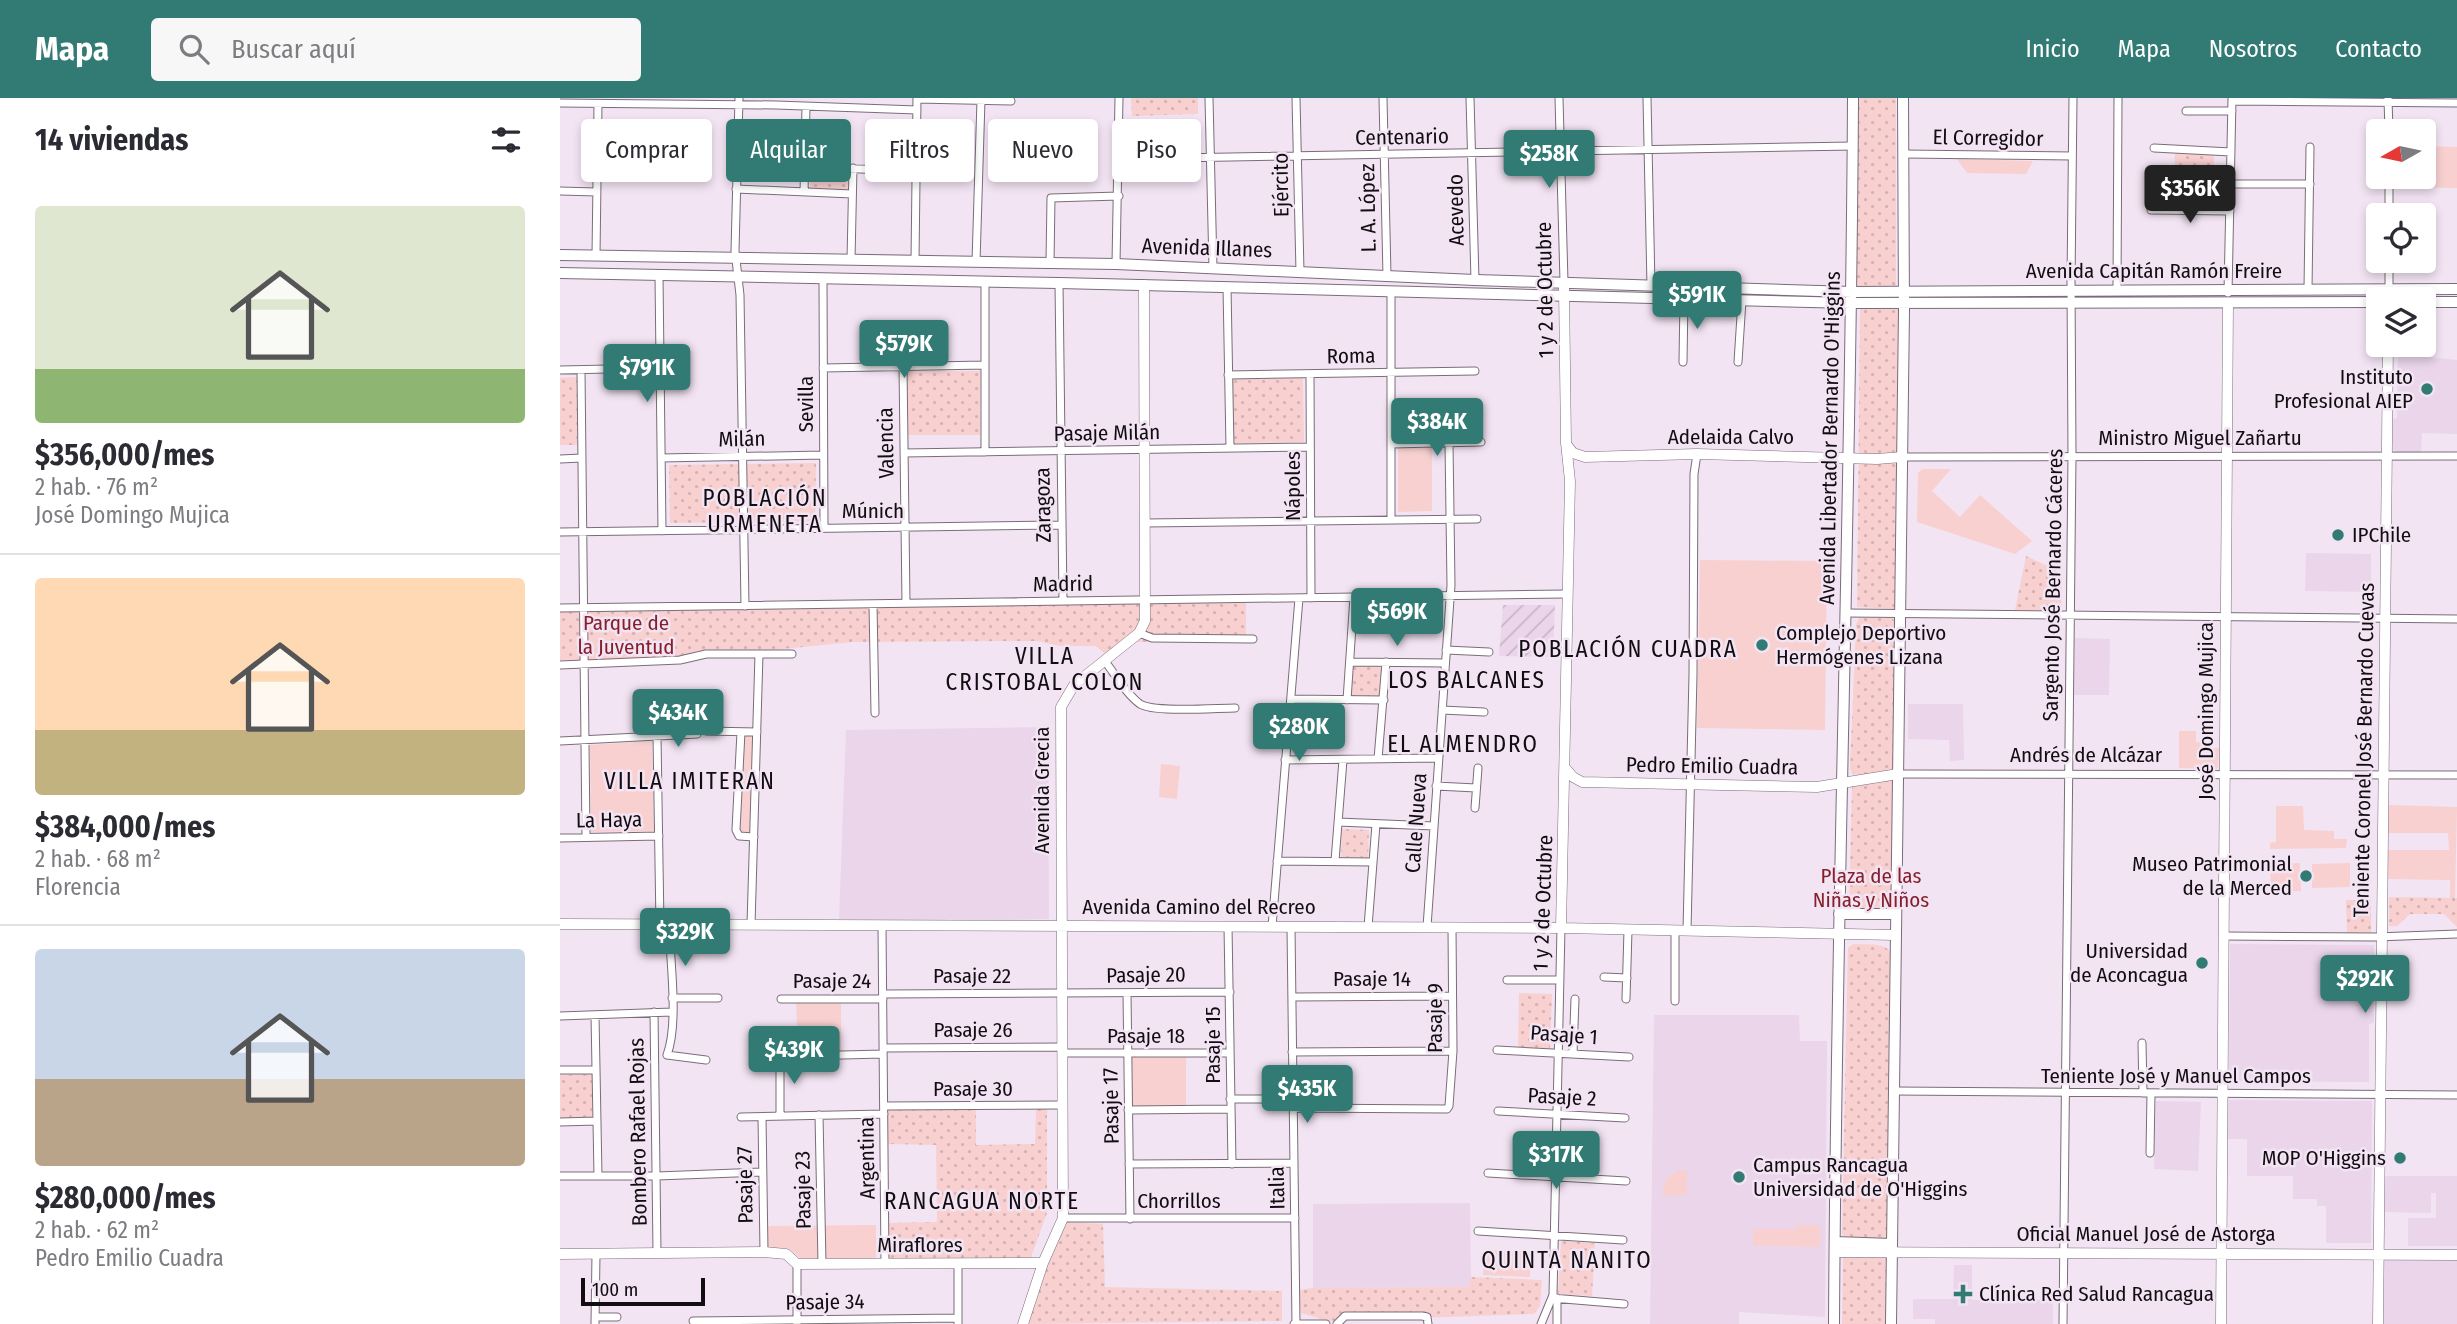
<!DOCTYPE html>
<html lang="es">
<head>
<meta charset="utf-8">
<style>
	:root { --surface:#fff; --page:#f7f7f7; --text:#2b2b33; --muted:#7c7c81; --line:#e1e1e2; --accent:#327a74 }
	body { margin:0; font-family:"Fira Sans Condensed",sans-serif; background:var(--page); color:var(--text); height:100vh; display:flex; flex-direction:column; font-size:26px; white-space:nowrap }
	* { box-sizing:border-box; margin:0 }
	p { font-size:23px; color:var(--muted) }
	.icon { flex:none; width:38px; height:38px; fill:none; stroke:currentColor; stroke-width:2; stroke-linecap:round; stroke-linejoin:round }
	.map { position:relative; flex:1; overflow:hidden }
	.details { display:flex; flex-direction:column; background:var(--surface); width:560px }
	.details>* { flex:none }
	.guide { position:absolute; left:21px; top:21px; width:665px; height:63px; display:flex; gap:14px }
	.needle { width:46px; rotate:261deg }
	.controls { position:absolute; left:1806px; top:21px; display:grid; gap:14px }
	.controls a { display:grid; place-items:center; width:70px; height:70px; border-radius:7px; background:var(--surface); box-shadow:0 4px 10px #0003; font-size:35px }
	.scale { position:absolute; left:21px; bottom:18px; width:124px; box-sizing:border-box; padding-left:7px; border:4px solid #120d12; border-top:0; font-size:19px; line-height:24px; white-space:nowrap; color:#120d12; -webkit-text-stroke:5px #f3e4f3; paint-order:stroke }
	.price { position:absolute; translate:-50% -60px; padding:0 16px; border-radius:7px; background:var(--accent); color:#fff; font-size:23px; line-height:46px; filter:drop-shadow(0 2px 4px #0008) }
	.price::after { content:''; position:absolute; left:50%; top:42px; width:21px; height:16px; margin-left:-10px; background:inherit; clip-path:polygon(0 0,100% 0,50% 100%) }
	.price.selected { background:#222; color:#fff }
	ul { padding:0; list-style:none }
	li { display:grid; align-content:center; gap:14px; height:371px; padding:0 35px }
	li+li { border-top:2px solid var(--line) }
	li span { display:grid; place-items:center; height:217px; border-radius:7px; color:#555 }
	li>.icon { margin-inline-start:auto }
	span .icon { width:126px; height:126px; fill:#fffc; stroke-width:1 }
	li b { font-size:30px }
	h2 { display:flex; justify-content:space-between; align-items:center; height:84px; padding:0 35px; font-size:30px }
	.chip { padding:0 24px; border-radius:7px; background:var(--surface); box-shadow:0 4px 10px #0003; font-size:24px; line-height:63px }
	.chip.selected { background:var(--accent); color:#fff }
	header { display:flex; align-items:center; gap:42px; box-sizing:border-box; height:98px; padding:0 35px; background:var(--accent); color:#fff }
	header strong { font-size:33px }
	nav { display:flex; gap:38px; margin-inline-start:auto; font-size:24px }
	.search { width:490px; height:63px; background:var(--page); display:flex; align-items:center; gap:18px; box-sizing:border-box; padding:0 24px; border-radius:7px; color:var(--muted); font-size:26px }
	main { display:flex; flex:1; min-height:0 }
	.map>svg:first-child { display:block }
	.built { fill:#ead5eb }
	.industrial { fill:url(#industrial-furrows) }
	.green { fill:#f8d0d0 }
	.park { fill:url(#park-dots) }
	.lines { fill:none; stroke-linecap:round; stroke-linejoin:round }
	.street-casing { stroke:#7a6d7b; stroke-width:9 }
	.secondary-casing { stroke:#7a6d7b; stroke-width:11 }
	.primary-casing { stroke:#7a6d7b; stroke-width:12 }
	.street { stroke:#fff; stroke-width:7 }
	.secondary { stroke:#fff; stroke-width:10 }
	.primary { stroke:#fff; stroke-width:10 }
	.poi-dot { fill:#327a74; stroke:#f3e4f3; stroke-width:2.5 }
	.labels { text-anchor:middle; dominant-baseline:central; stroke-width:5; stroke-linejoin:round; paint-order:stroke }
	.street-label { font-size:21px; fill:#120d12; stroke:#f3e4f3 }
	.poi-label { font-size:21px; fill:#120d12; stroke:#f3e4f3; text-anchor:end }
	.park-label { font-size:21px; fill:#861f2c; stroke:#f3e4f3 }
	.neighbourhood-label { font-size:23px; letter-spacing:2px; fill:#120d12; stroke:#f3e4f3 }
</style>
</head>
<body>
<header>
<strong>Mapa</strong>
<div class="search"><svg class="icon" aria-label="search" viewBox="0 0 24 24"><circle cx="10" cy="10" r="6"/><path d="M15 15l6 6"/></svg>Buscar aquí</div>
<nav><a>Inicio</a><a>Mapa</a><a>Nosotros</a><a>Contacto</a></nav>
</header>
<main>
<section class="details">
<h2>14 viviendas<svg class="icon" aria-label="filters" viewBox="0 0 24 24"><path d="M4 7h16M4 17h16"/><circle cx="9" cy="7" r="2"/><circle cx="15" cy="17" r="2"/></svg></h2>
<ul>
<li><span style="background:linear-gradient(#dfe7d0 75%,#8fb573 0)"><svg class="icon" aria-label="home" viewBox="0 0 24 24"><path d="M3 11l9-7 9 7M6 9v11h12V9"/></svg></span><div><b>$356,000/mes</b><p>2 hab. · 76 m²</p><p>José Domingo Mujica</p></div></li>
<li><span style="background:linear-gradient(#ffd9b3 70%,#c2b280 0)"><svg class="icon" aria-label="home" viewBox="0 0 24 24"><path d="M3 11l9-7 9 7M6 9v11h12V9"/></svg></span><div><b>$384,000/mes</b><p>2 hab. · 68 m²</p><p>Florencia</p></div></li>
<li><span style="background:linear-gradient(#c9d6e8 60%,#b9a48a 0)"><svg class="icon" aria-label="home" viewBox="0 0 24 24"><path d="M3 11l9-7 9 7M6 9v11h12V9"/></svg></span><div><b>$280,000/mes</b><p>2 hab. · 62 m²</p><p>Pedro Emilio Cuadra</p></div></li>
</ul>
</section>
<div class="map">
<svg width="1897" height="1226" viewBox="0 0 1897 1226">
	<defs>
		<pattern id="industrial-furrows" width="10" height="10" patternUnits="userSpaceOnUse" patternTransform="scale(1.75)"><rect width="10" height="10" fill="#ead5eb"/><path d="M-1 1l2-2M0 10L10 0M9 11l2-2" fill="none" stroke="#c8b6c8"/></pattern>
		<pattern id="park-dots" width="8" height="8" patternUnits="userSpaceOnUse" patternTransform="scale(1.75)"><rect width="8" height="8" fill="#f8d0d0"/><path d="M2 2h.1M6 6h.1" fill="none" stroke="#d4b1b2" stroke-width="1.8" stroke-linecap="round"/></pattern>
	</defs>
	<rect width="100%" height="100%" fill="#f3e4f3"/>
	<path class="built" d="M1838,256L1897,262V336L1862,335L1861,354H1836L1833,352V321L1837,320Z
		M1746,455L1811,456V494L1745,493Z
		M1515,540L1550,541L1549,597H1514Z
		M1348,606H1403L1404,662L1390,663L1389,642L1348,641Z
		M488,629L489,821L373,824L279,821L286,632Z
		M1670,846L1814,847V925L1809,926V984L1669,983Z
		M1094,917H1239L1240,943H1267L1265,1219L1179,1214V1226H1090Z
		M1666,1002L1812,1003L1811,1145H1766V1108H1757V1101H1733V1078H1687V1041H1666Z
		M1596,1003L1641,1004L1638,1073L1594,1071Z
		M1825,1078H1897V1148H1848V1120H1876V1095H1871V1115L1825,1114Z
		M910,1105L911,1189L753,1190V1106Z
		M1824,1162H1897V1226H1824Z
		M1394,1167H1412V1202H1493V1226H1375V1221H1353V1201H1393Z"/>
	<path class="industrial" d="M943,507H995L993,559L939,558Z"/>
	<path class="green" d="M1864,48L1897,49V90L1839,89V79H1864Z
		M1397,61L1473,63L1466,76L1407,75Z
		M838,350H872V413L838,414Z
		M1362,371H1391L1372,393L1400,419L1420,397L1472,443L1455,456L1357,424L1358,375Z
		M1140,462L1267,463L1265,632L1137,630Z
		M1619,633H1636V644H1646L1647,650H1659L1658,671L1619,670Z
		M181,634H197L194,739L179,738Z
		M92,643L94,733L31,734L30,647Z
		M601,666L620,668L617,701L599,699Z
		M1829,707L1897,709L1895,800H1890V782L1827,781V752H1889L1888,735H1827Z
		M1716,708H1743L1744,732L1774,733V741H1787L1786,750L1710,751V745L1716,744Z
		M1740,765L1741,793L1711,794L1710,766Z
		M1790,765V789L1752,790V766Z
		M236,900L281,901V957L238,958Z
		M570,956H626V1008H570Z
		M1120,1072H1127V1097L1104,1098C1101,1085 1108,1077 1120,1072Z
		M316,1127V1160H240L228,1150H207V1128Z
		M1237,1127H1260V1149L1193,1148V1131H1237Z
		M925,1152L971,1154L970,1179L923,1177Z"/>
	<path class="park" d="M571,0H638V16L572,18Z
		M1296,0H1336V190H1295Z
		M1615,53L1654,54L1653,110L1614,109Z
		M251,71L296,72L295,96L250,95Z
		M1340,208L1337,511L1297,509L1300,209Z
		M345,273H420V337H345Z
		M17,279V347H0V280Z
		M743,280L744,344L673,345L672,281Z
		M256,365L255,423L110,425L109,367Z
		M1466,458L1502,475L1501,513L1455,512Z
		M686,504V544H563L546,557L536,548H500L477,543L293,544L202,553H136L122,560L0,562V514Z
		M1299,520H1332L1337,524L1334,668L1331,672L1300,678L1293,676L1290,671L1296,526Z
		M791,567L823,569L821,600L790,598Z
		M1335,680L1333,808L1325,812L1289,811L1292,687Z
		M782,731L809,732L808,760L781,759Z
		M1829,799L1897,800V829L1884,816H1850L1837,828H1829Z
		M1786,802H1811V835H1787Z
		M1293,846C1306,847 1327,843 1332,857L1327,1143L1284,1140L1282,1136L1288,850Z
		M959,895L992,896L990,951L958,950Z
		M32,976V1019L0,1020V977Z
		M476,1011H487V1115L470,1162L329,1163L328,1125L377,1124L376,1047L328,1046L327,1012H416V1047L475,1046Z
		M504,1124L543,1126L545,1189L722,1193V1223L466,1226L485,1166Z
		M1001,1143L1035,1145L1032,1198L998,1196Z
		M1283,1158H1328L1327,1226H1282Z
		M910,1179L982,1182L980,1208L974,1216L768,1223L741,1215L739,1192L753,1190L910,1189Z"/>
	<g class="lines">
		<defs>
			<path id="street" d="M179,0L175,153L180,197L185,508
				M649,0L653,170
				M736,0L740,174
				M823,0L827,178
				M910,0L915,182
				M999,0L1004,184
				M1087,0L1091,188
				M357,1L451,3
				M1828,1L1829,33
				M1672,3L1897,5
				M0,5L216,7L357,12
				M1626,13H1672
				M1594,50L1671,54
				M1344,56L1512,58
				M559,61L1293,48
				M244,69L356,73
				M1829,79V117
				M1671,86H1750
				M176,91L292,96
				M0,93L37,94
				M244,94L246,9
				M1591,112L1670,113
				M36,158L38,6
				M291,162L293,70
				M355,163L357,0
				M1829,163V191
				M416,164L421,2
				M490,165L491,100L559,98
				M556,166L559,0
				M99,178L102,433
				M263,181L264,430
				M499,185L503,503
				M667,189L670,350
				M1748,192L1750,49
				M831,193V421
				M1557,193L1558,0
				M1668,195L1672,1
				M1123,264L1124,201
				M1178,264L1182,202
				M343,268L346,505
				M263,270L425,267
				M0,272L100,270
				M21,272L26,739
				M750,276L751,500
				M668,277L915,273
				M831,346L921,344
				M425,354V184
				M344,355L750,349
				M1342,359L1897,358
				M101,360L263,357
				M0,361L22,360
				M585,425L917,421
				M0,434L500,427
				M313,506L315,615
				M0,510L1007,496
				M1286,515L1897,521
				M579,535L592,540L693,541
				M886,552L929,554
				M544,562C555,576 566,596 580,606C594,615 656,610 675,610
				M790,564L885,565
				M0,567L120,562L146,556H232
				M731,601L824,602
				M787,602L794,499
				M882,612L924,614
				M146,633L197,634
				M181,634L176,732L179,738L194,739
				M97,638L100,827
				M0,643L137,636
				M818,661L826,564
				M725,662L878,660
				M1338,676L1897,677
				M876,688L916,690
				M915,710L918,670
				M778,724L874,728
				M0,740L99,738
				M717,763L813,764
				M775,763L783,662
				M191,827L199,556
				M322,828L325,1166
				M668,828L672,1066
				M712,829L739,500
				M731,829L736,1226
				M808,829L816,726
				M867,829L891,487L889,346
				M1127,833L1133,577L1134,376L1137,356
				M1663,838L1816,839L1897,836
				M1044,879L1067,880
				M947,882H1000
				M567,895L570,1121
				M323,896L670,894
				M732,899L892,898
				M112,900H158
				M221,901H323
				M1066,901L1068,832
				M1115,903V833
				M94,914L97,1154
				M35,917L38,1078
				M0,918L112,914
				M1582,945L1583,995
				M323,950L502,949
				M937,952L1069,959
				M732,954L893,953
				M502,955H670
				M1013,956L1015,901
				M107,957C119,925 110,862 109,827
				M107,957L146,962
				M202,959L323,956
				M0,972H36
				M1334,993L1897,997
				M670,1001H733
				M324,1008L502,1007
				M733,1010L887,1011L889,1008L893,953L892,829
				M568,1012L671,1011
				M938,1013L1065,1020
				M259,1017L262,1166
				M220,1018V958
				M181,1019L324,1016
				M202,1019L204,1154
				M0,1024L37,1023
				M1590,1055L1591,995
				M569,1066L734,1065
				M928,1075L1066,1083
				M0,1078H97L202,1074
				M503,1120H735
				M918,1133L1063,1142
				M237,1166V1225
				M992,1200L1064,1206
				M997,1200V1226
				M35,1219H57
				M133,1223L398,1220
				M35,1226L36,1156
				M398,1226V1167
				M734,1226H766
				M777,1226L785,1218H862L867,1219L868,1226
				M981,1226L993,1197L1001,830
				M1503,1226L1512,358L1511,184L1513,0"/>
			<path id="secondary" d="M1006,346L1013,355L1025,359L1137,356L1317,361L1342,359
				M1006,671L1013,679L1022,684L1257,689L1338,676
				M0,826L1001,830L1335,837
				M1001,830L1010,383L1006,345L1004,190
				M1275,1154L1897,1157
				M0,1156L204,1154L226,1156L237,1166L483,1165
				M463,1226L483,1165L503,1120L501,609L514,587L579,535L585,523L584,187
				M1661,1226L1668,205
				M1818,1226L1828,247"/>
			<path id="primary" d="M0,157L556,166L915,182L1292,194L1897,191
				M0,175L499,185L1292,205L1818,204
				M1864,204H1897
				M1279,816H1336
				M1275,1144L1332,1146
				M1274,1226C1276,817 1291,409 1293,0
				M1331,1226L1344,213L1343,0"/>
		</defs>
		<use href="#street" class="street-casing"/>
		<use href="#secondary" class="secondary-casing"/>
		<use href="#primary" class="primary-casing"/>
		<use href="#street" class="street"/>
		<use href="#secondary" class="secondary"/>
		<use href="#primary" class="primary"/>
	</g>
	<g class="poi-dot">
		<circle cx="1867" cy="291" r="7"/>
		<circle cx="1778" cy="437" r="7"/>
		<circle cx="1202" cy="547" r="7"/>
		<circle cx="1746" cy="778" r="7"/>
		<circle cx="1642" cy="865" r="7"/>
		<circle cx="1840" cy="1060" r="7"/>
		<circle cx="1179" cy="1079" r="7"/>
		<path d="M1399.5 1185.5h7v7h7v7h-7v7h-7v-7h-7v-7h7z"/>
	</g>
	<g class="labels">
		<g class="street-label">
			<text transform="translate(842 39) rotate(-1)">Centenario</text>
			<text transform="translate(1428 40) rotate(1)">El Corregidor</text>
			<text transform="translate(721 87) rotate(-91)">Ejército</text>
			<text transform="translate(808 110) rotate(-91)">L. A. López</text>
			<text transform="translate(896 112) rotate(-91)">Acevedo</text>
			<text transform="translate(647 150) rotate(2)">Avenida Illanes</text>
			<text x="1594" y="173">Avenida Capitán Ramón Freire</text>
			<text transform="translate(985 192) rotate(-91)">1 y 2 de Octubre</text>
			<text transform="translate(791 258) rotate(-1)">Roma</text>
			<text transform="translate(246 306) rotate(-90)">Sevilla</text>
			<text transform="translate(547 335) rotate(-1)">Pasaje Milán</text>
			<text x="1171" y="339">Adelaida Calvo</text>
			<text transform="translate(1270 340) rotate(-89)">Avenida Libertador Bernardo O'Higgins</text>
			<text x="1640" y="340">Ministro Miguel Zañartu</text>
			<text transform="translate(182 341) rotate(-1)">Milán</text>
			<text transform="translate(326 345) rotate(-91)">Valencia</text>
			<text transform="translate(733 388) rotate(-90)">Nápoles</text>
			<text transform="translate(483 407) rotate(-91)">Zaragoza</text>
			<text x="313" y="413">Múnich</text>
			<text transform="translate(503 486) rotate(-1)">Madrid</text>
			<text transform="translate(1493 487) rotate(-89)">Sargento José Bernardo Cáceres</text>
			<text transform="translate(1646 613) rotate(-90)">José Domingo Mujica</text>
			<text transform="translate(1804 652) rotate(-89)">Teniente Coronel José Bernardo Cuevas</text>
			<text x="1526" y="657">Andrés de Alcázar</text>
			<text transform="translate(1152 668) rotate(1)">Pedro Emilio Cuadra</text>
			<text transform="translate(482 692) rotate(-90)">Avenida Grecia</text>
			<text transform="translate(49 722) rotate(-1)">La Haya</text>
			<text transform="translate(856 725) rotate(-86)">Calle Nueva</text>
			<text transform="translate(983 805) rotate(-88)">1 y 2 de Octubre</text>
			<text x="639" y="809">Avenida Camino del Recreo</text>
			<text transform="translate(586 877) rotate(-1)">Pasaje 20</text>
			<text x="412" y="878">Pasaje 22</text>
			<text x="812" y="881">Pasaje 14</text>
			<text x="272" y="883">Pasaje 24</text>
			<text transform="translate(875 920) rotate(-90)">Pasaje 9</text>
			<text x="413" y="932">Pasaje 26</text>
			<text transform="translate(1004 937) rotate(4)">Pasaje 1</text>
			<text x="586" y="938">Pasaje 18</text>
			<text transform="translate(653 947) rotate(-90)">Pasaje 15</text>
			<text x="1616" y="978">Teniente José y Manuel Campos</text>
			<text x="413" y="991">Pasaje 30</text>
			<text transform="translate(1002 999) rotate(3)">Pasaje 2</text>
			<text transform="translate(551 1008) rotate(-91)">Pasaje 17</text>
			<text transform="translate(78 1034) rotate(-91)">Bombero Rafael Rojas</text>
			<text transform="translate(307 1060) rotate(-91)">Argentina</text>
			<text transform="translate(185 1087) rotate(-91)">Pasaje 27</text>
			<text transform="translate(717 1090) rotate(-91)">Italia</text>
			<text transform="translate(243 1092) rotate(-91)">Pasaje 23</text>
			<text x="619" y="1103">Chorrillos</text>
			<text x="1586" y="1136">Oficial Manuel José de Astorga</text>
			<text x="360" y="1147">Miraflores</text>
			<text transform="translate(265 1204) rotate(-1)">Pasaje 34</text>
		</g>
		<g class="poi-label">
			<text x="1853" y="279">Instituto<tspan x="1853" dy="24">Profesional AIEP</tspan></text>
			<text x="1792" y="437" text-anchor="start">IPChile</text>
			<text x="1216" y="535" text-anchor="start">Complejo Deportivo<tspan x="1216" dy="24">Hermógenes Lizana</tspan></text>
			<text x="1732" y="766">Museo Patrimonial<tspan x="1732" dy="24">de la Merced</tspan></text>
			<text x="1628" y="853">Universidad<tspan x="1628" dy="24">de Aconcagua</tspan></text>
			<text x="1826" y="1060">MOP O'Higgins</text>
			<text x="1193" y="1067" text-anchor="start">Campus Rancagua<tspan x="1193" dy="24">Universidad de O'Higgins</tspan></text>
			<text x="1419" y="1196" text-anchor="start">Clínica Red Salud Rancagua</text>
		</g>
		<g class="park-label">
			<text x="66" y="525">Parque de<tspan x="66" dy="24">la Juventud</tspan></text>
			<text x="1311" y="778">Plaza de las<tspan x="1311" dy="24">Niñas y Niños</tspan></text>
		</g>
		<g class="neighbourhood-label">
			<text x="205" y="400">POBLACIÓN<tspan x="205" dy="26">URMENETA</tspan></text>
			<text x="1068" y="551">POBLACIÓN CUADRA</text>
			<text x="485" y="558">VILLA<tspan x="485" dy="26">CRISTOBAL COLON</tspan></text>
			<text x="907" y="582">LOS BALCANES</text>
			<text x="903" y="646">EL ALMENDRO</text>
			<text x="130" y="683">VILLA IMITERAN</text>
			<text x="422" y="1103">RANCAGUA NORTE</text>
			<text x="1007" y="1162">QUINTA NANITO</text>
		</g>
	</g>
</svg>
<div class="controls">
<a><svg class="needle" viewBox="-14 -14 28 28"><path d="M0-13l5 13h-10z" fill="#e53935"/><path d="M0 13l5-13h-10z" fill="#7c7c81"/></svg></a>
<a><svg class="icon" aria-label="locate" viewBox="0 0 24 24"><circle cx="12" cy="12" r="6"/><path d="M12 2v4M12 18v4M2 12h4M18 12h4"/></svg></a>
<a><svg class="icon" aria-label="layers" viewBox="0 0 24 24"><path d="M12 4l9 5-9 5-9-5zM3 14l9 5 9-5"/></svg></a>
</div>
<div class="scale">100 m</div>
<b class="price" style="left:989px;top:92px">$258K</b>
<b class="price selected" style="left:1630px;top:127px">$356K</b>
<b class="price" style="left:1137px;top:233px">$591K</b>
<b class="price" style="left:344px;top:282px">$579K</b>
<b class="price" style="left:87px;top:306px">$791K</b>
<b class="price" style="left:877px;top:360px">$384K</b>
<b class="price" style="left:837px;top:550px">$569K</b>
<b class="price" style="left:118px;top:651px">$434K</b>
<b class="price" style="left:739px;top:665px">$280K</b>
<b class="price" style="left:125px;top:870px">$329K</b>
<b class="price" style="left:1805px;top:917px">$292K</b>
<b class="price" style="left:234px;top:988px">$439K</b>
<b class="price" style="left:747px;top:1027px">$435K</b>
<b class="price" style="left:996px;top:1093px">$317K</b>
<div class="guide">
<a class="chip">Comprar</a>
<a class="chip selected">Alquilar</a>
<a class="chip">Filtros</a>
<a class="chip">Nuevo</a>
<a class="chip">Piso</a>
</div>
</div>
</main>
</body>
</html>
